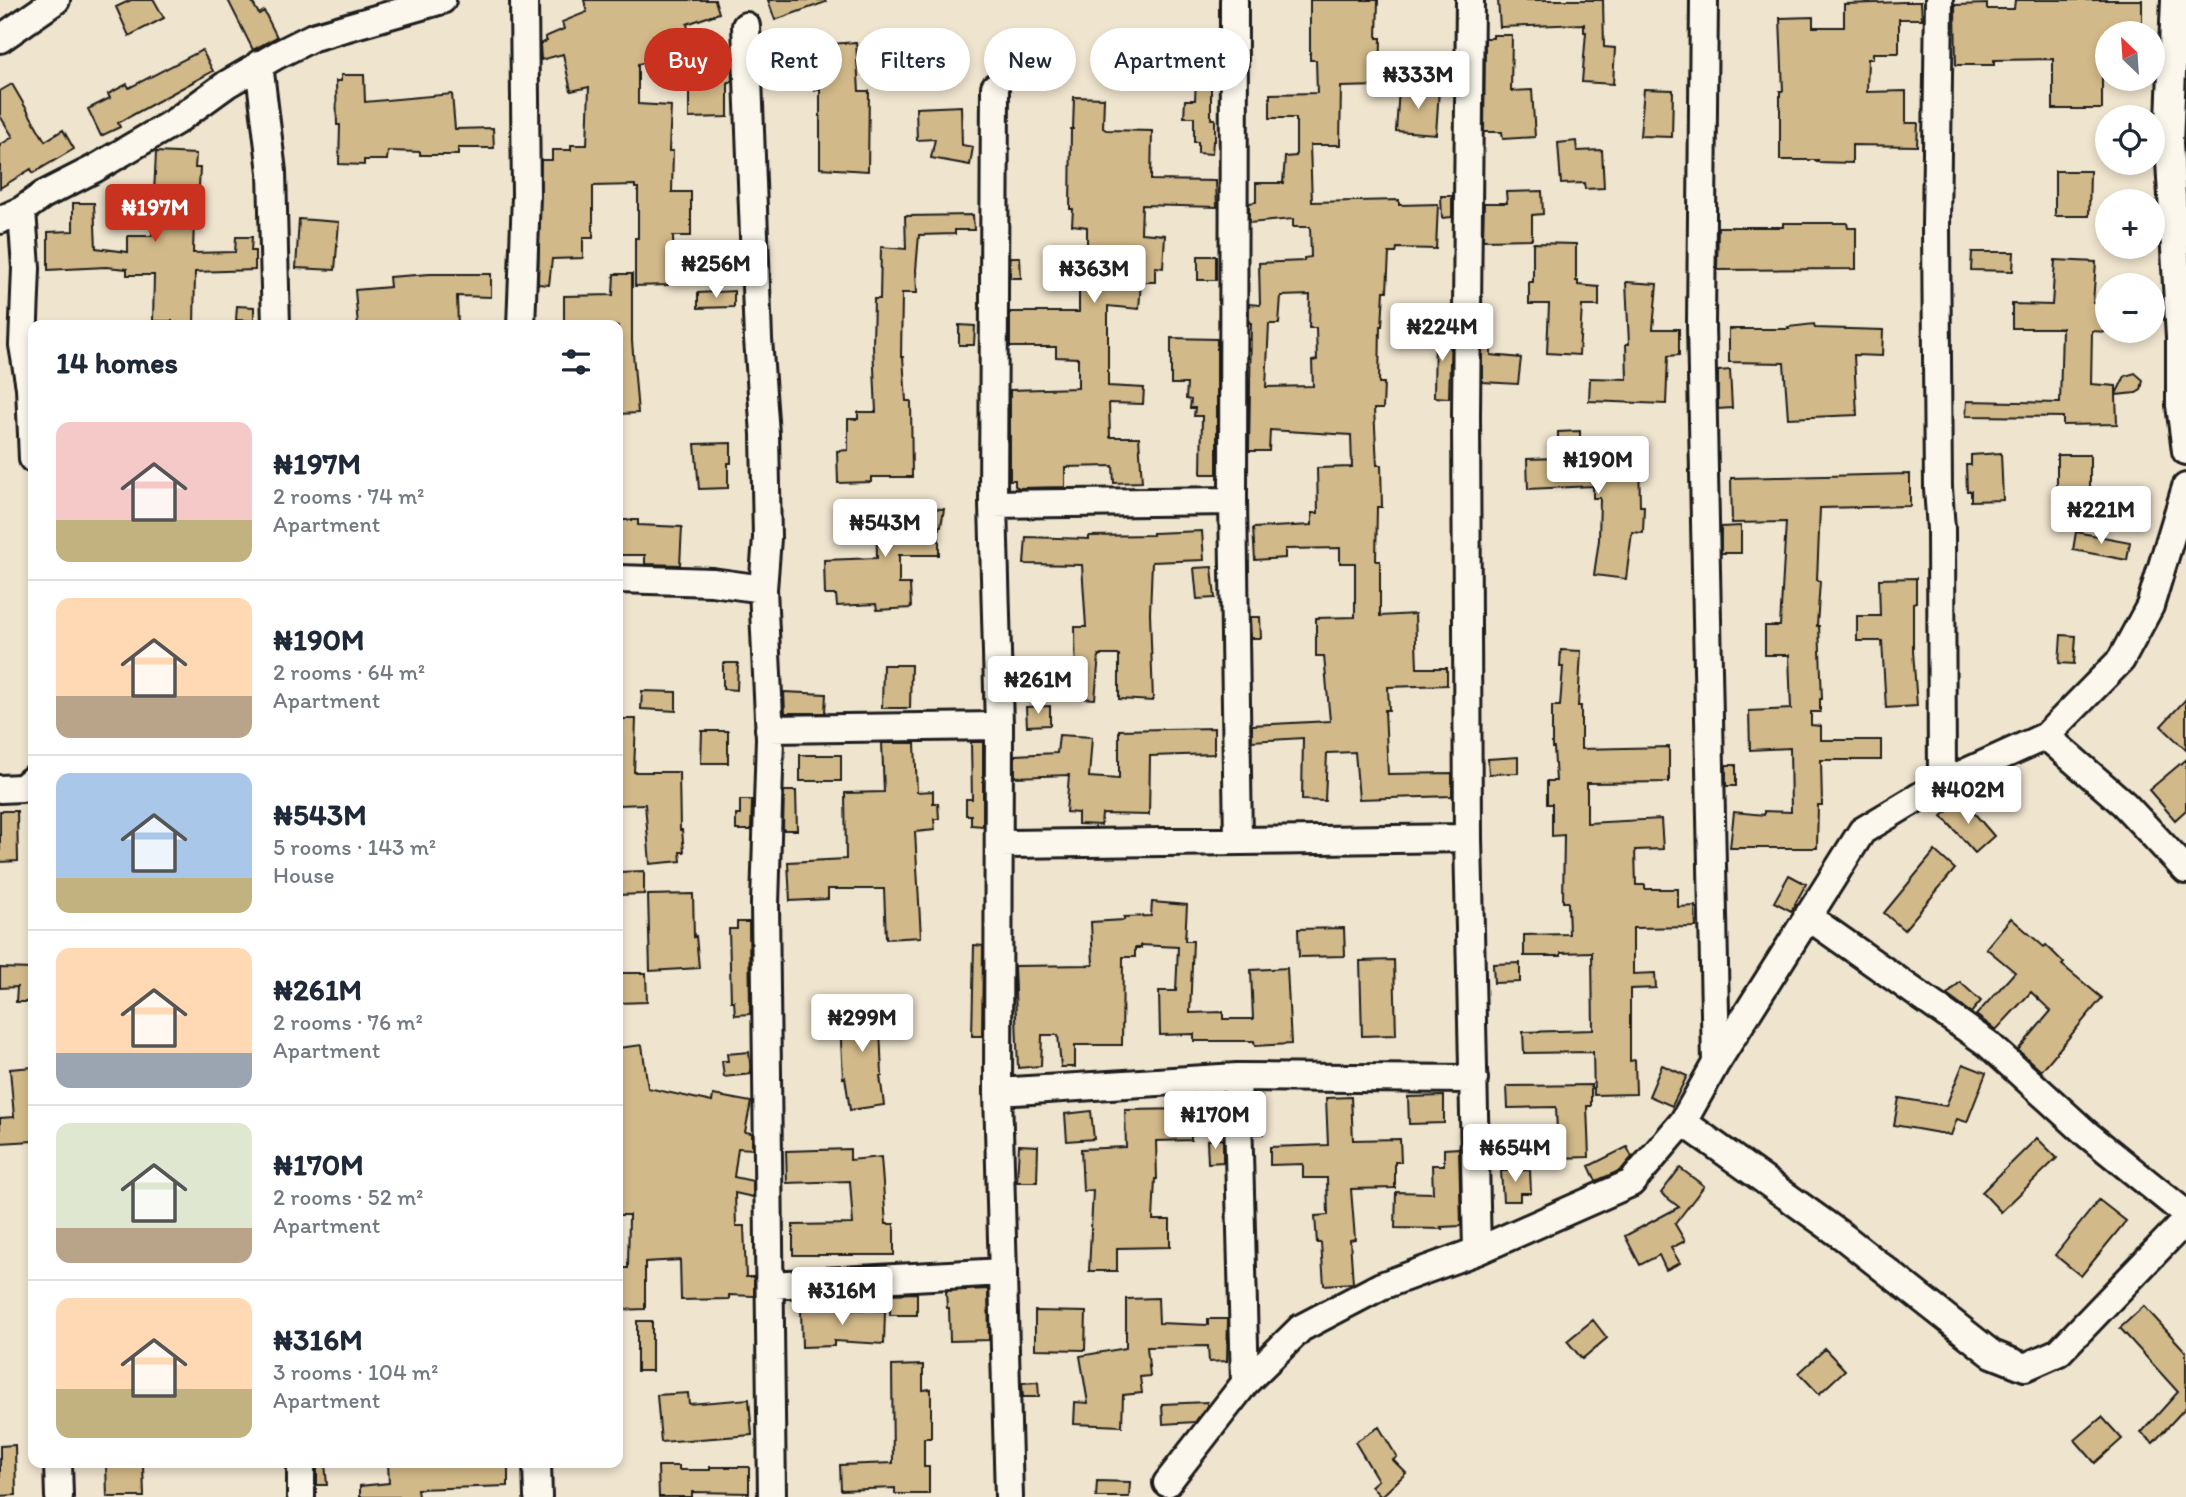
<!DOCTYPE html>
<html lang="en">
<head>
<meta charset="utf-8">
<style>
	:root { --surface:#fff; --page:#f2f2f3; --text:#1f2937; --muted:#747a83; --line:#e0e1e3; --accent:#c8321e }
	body { margin:0; font-family:Itim,sans-serif; background:var(--page); color:var(--text); height:100vh; display:flex; flex-direction:column; font-size:26px; white-space:nowrap }
	* { box-sizing:border-box; margin:0 }
	p { font-size:23px; color:var(--muted) }
	.icon { flex:none; width:38px; height:38px; fill:none; stroke:currentColor; stroke-width:2; stroke-linecap:round; stroke-linejoin:round }
	.map { position:relative; flex:1; overflow:hidden }
	.side { position:absolute; left:28px; top:320px; width:595px; height:1148px; display:flex; flex-direction:column; background:var(--surface); border-radius:14px; box-shadow:0 4px 10px #0003 }
	.side>* { flex:none }
	.guide { position:absolute; left:644px; top:28px; width:665px; height:63px; display:flex; gap:14px }
	.needle { width:46px; rotate:335deg }
	.buttons { position:absolute; left:2095px; top:21px; display:grid; gap:14px }
	.buttons a { display:grid; place-items:center; width:70px; height:70px; border-radius:50%; background:var(--surface); box-shadow:0 4px 10px #0003; font-size:35px }
	.price { position:absolute; translate:-50% -60px; padding:0 16px; border-radius:7px; background:#fff; color:#222; font-size:23px; line-height:46px; filter:drop-shadow(0 2px 4px #0008) }
	.price::after { content:''; position:absolute; left:50%; top:42px; width:21px; height:16px; margin-left:-10px; background:inherit; clip-path:polygon(0 0,100% 0,50% 100%) }
	.price.current { background:var(--accent); color:#fff }
	ul { padding:0; list-style:none }
	li { display:flex; align-items:center; gap:21px; height:175px; padding:0 28px }
	li+li { border-top:2px solid var(--line) }
	li span { display:grid; place-items:center; flex:none; width:196px; height:140px; border-radius:14px; color:#555 }
	li>.icon { margin-inline-start:auto }
	span .icon { width:84px; height:84px; fill:#fffc; stroke-width:1 }
	li b { font-size:30px }
	h2 { display:flex; justify-content:space-between; align-items:center; height:84px; padding:0 28px; font-size:30px }
	.pill { padding:0 24px; border-radius:32px; background:var(--surface); box-shadow:0 4px 10px #0003; font-size:24px; line-height:63px }
	.pill.current { background:var(--accent); color:#fff }
	.map>svg:first-child { display:block }
	.building { fill:#d2b989; stroke:#1c1c1c; stroke-width:2; fill-rule:evenodd }
	.lines { fill:none; stroke-linecap:round; stroke-linejoin:round }
	.minor-casing { stroke:#1c1c1c; stroke-width:32 }
	.minor { stroke:#fbf7ec; stroke-width:26 }
</style>
</head>
<body>
<div class="map">
<svg width="2186" height="1497" viewBox="0 0 2186 1497">
	<rect width="100%" height="100%" fill="#efe4ce"/>
	<filter id="ink" filterUnits="userSpaceOnUse"><feTurbulence type="fractalNoise" baseFrequency=".0143" numOctaves="2"/><feDisplacementMap in="SourceGraphic" scale="14" xChannelSelector="R" yChannelSelector="G"/><feConvolveMatrix kernelMatrix="1 2 1 2 8 2 1 2 1" color-interpolation-filters="sRGB"/></filter>
	<g filter="url(#ink)">
		<path class="building" d="M131,0H154L164,18L129,36L116,7Z
			M228,0H251L259,14L264,11L277,37L253,50Z
			M584,0H715L719,13L687,24L693,51L638,64V104L671,106L669,151H673L672,192H691V236H673L674,278H668V285L635,286V238H638V188H635V185L593,186V238H583V258L552,259L549,285L538,284L541,160H552V150H571V145H587L589,87L571,91L563,54L541,60L540,44L547,41L545,37L564,29L562,22L587,12Z
			M768,0H825L826,2L775,20Z
			M1310,0H1378L1377,38H1381L1380,86L1341,87L1340,145H1310L1312,202L1399,200V205L1438,204L1436,249L1397,248L1396,253H1389L1387,291H1384L1382,326H1380L1379,383H1384L1383,409H1374L1377,465H1381L1382,507H1377L1376,561H1380V616L1415,614L1417,668H1447V685L1388,687L1389,710H1385L1388,774L1452,773V796L1359,799L1355,752L1327,753L1325,801L1302,800L1303,738L1252,741V725L1330,721L1324,656H1316V618L1355,617V563H1340V548L1285,549V558L1255,560L1253,528L1312,525V513H1318L1317,468L1352,467L1351,435L1270,430L1269,451H1249L1251,323H1249V304L1260,305L1259,263L1304,261V258L1311,257L1310,227H1293V219L1249,223V203L1256,202V183H1283L1285,157L1296,156V118H1270V94L1317,93L1316,60H1310ZM1310,295L1309,328H1316L1317,360L1312,361L1313,386L1266,387L1269,324H1279L1281,296Z
			M1498,0H1603L1604,47L1615,48L1613,84L1582,82L1586,32H1584V24L1500,27Z
			M2015,0H2142V33H2107V57H2102V109H2053V59L1994,60V65H1956L1955,5L1987,4V9H2014Z
			M1905,2H1921L1922,19H1899V53H1873V59H1868L1867,92L1906,91V123H1918L1917,146L1852,145V163L1817,162L1818,160H1780V91H1783L1780,18L1813,17V27H1844V4Z
			M1198,34L1213,61H1218V78H1211V119H1215V141H1213L1212,154L1198,153V142H1194V117H1184L1185,100H1195L1197,60L1159,81L1149,65L1198,37Z
			M1493,35H1512L1511,91L1532,90L1535,137L1503,139L1502,132H1484L1485,38H1493Z
			M856,42L859,91H869L868,171L820,168V89L814,91L810,77L777,79L778,48Z
			M202,50L213,71L118,123L120,127L101,136L88,109L110,98L108,94L127,84L129,88Z
			M689,55H731L732,82H728V117L689,118Z
			M341,75H364L365,102L452,94L455,129L493,128L494,148H458V155H420V152L388,151L387,160H364V165L339,164L340,125H337L336,81H341Z
			M12,84L45,141L63,130L74,149L33,173L31,169L0,188V145L13,137L0,116V91Z
			M1399,89H1439L1436,134L1396,131Z
			M1644,89L1673,90L1672,137L1640,136Z
			M1074,97L1104,98L1103,128L1106,130L1152,131L1151,180L1216,181L1217,207L1142,205L1141,233L1165,235L1163,268L1155,267V282H1141L1139,309L1108,306V386L1144,388L1143,404L1109,403L1110,437H1139L1142,482L1114,483L1113,466L1065,467V487L1019,488L1015,486V480H1010V390L1078,388V358L1056,357V347H1010V312H1079V260H1087V227L1072,225L1073,209H1070L1071,129H1073Z
			M961,106L962,145L973,147L970,165L931,158L935,139L917,140L916,108Z
			M1576,141L1577,151L1602,150L1604,188L1585,189L1584,183L1561,184L1558,143Z
			M156,152L196,154L195,168H200L199,187H194L192,220H194L193,253L235,252L236,237H252L251,251H255V270L195,272L194,326H172V321H153L154,275H127V269L106,267L48,270V232L73,231V203H94L96,248L128,252V236H152Z
			M2055,171H2090L2089,216H2055Z
			M1542,191L1543,214L1532,215V239L1483,240L1484,203H1507L1506,192Z
			M1441,196H1452V217L1442,218Z
			M973,215L974,230H955V234L919,235L916,270L917,293H902L901,357H903L906,401H911L912,477H871V482L838,483L837,451L848,450V419H858V412H876L873,345L874,299H880L881,247L906,249L905,216Z
			M299,219L339,222L335,270L296,268Z
			M1783,223H1847L1848,228H1856V269L1717,270L1718,227H1783Z
			M1533,243L1576,244V281H1578V285L1599,287V306H1582L1579,355L1547,353L1549,304H1529V282H1533Z
			M1972,252H2014L2013,271L1971,270Z
			M1198,256H1216V280H1198Z
			M1010,257H1020L1021,278H1010Z
			M2055,260L2096,262L2093,303H2107V332L2092,331L2091,384L2116,386V394L2125,376L2135,373L2143,380L2141,390L2136,393L2116,395L2117,424L2063,425V417L1966,416L1967,401L2060,403L2062,328H2012V304L2052,305Z
			M430,274H491V297L457,296L458,326H358L355,290L390,287L389,277Z
			M614,274H632V341L638,413L618,414V326H564V296L613,295Z
			M1626,282L1657,284L1653,329H1679V355L1668,356L1666,404L1589,401L1590,378L1627,379L1626,344H1629Z
			M734,291V307L698,308V293Z
			M237,306L254,307V321L236,320Z
			M1814,324L1815,328L1883,330L1882,356L1854,355L1857,415L1788,418L1784,363L1729,362V329H1789L1788,327Z
			M959,325L975,326L974,345H959Z
			M1435,330H1451L1449,398L1434,397Z
			M1171,338L1217,339V474H1201L1202,416H1194L1195,408H1190L1191,400L1186,399L1187,384H1171Z
			M1482,346H1491V355L1521,358L1518,384L1482,382Z
			M1730,370L1732,408L1718,409V371Z
			M1580,431V458L1639,456L1640,506H1644L1643,533L1632,532L1626,579L1594,575L1599,540L1600,498H1593V486L1528,489L1527,459L1558,458V432Z
			M731,443V463H728V488L699,489L695,444Z
			M2001,453L2003,500L1971,501V491H1967L1966,465H1971V455Z
			M2057,455H2090V502H2057Z
			M1910,474V506L1820,508L1817,580L1820,581L1817,626H1819L1822,699H1820V712H1811V725L1821,726V740H1881V760H1821L1822,805H1818L1817,848H1730L1734,812L1764,815V811L1791,812L1790,748L1750,750L1749,711L1791,709L1789,655H1765V626H1780L1786,522L1732,523L1731,478Z
			M876,506L944,509L941,526H939V555H899V584H910L911,608L877,610L876,604L837,606L836,595H825L824,560L877,558Z
			M618,520H638V525L682,527L680,565L645,564V555H618Z
			M1741,526V553H1721V527Z
			M1202,531L1204,560L1152,562L1150,613L1153,701L1119,699V655H1099L1095,699L1076,698L1075,627H1086L1082,565L1024,564L1026,537L1089,539V536L1153,535V533Z
			M2076,532L2130,542L2127,560L2073,550Z
			M1212,567L1215,598L1197,599L1194,568Z
			M1916,578V602L1913,603V651L1917,706L1886,708L1882,641H1857V616H1880L1879,579Z
			M1250,617H1260L1261,638H1251Z
			M2061,635L2076,636L2074,664L2059,663Z
			M1561,650L1581,651L1578,706H1581V749L1669,747V782L1587,783V823L1661,819L1663,849L1635,850L1636,885H1645V889H1678V907L1695,906L1696,927L1633,928V974L1655,973L1656,988L1630,989V1061L1635,1060L1636,1094L1594,1095L1593,1052L1524,1053L1523,1032L1593,1030L1592,952L1561,953V956H1524V935L1569,934L1568,902H1563L1564,835L1552,836V804H1547V781H1556L1554,748H1552V706H1560L1563,667H1560Z
			M723,663H738L737,690L723,689Z
			M883,665H911L910,708H882Z
			M642,691L676,692V711L641,709Z
			M784,692L826,694L825,713H785Z
			M2186,699V750L2161,726Z
			M1050,706V725L1027,726L1026,707Z
			M618,719H636L634,772H679L680,830H682L684,852H680L681,861L650,864L645,804L618,805Z
			M1214,728V754L1150,756L1149,815L1102,814L1101,825L1078,824V813L1066,812L1069,775L1015,777V755L1057,753L1059,735L1092,737L1089,777L1119,779V730Z
			M702,731H728V763H701Z
			M971,742H983V826L971,825V815H966V799H972Z
			M882,743H915L917,792L933,791V803H938L939,819H934L935,830L915,832L921,937L886,939L884,889H828V899L790,901L788,862L846,859L845,793L884,792Z
			M800,755H841V781H800Z
			M1518,757V773L1489,774L1488,759Z
			M2186,759V810L2175,820L2149,790Z
			M1726,765H1736V786H1726Z
			M784,791H796L797,830H783Z
			M1962,799L1994,836L1975,853L1942,816Z
			M740,800H752L751,830H736V815H740Z
			M0,811H17L18,861L0,862Z
			M1935,851L1955,869L1904,930L1884,913Z
			M644,871V894L618,895V872Z
			M1789,875L1806,884L1791,911L1774,902Z
			M693,894L694,937L696,936L699,968L650,971L648,895Z
			M1152,902L1187,905L1185,941H1193L1190,1013L1223,1012V1019H1253L1251,970L1287,968L1291,1044L1255,1046L1254,1041H1194V1034L1160,1035L1159,991H1176L1178,947L1141,945V948H1135V957H1123L1122,1045H1075V1067H1061L1058,1035H1042L1041,1066L1018,1068L1014,966L1093,965L1091,922L1124,920V917L1151,916Z
			M2011,918L2044,947L2046,945L2064,963L2062,965L2102,998L2041,1071L2018,1050L2051,1011L2031,992L1996,1030L1976,1015L2015,972L1986,948Z
			M737,922H749L750,1014L735,1015L734,1001H731L729,929H737Z
			M1344,928L1345,956L1299,957L1298,929Z
			M974,945L983,946L982,1036H972Z
			M1394,960L1396,1035L1362,1036L1360,961Z
			M1520,963V982L1494,983L1493,964Z
			M0,968L33,969V1002H16L17,987L0,988Z
			M618,973H646L647,1002L618,1003Z
			M1960,982L1981,1001L1971,1013L1947,995Z
			M879,1003L882,1076H880L884,1105L850,1110L845,1077L843,1078L839,1005Z
			M642,1045L648,1088L712,1102L713,1095L751,1102L745,1132L752,1133V1149L738,1148L734,1177L753,1181V1197L735,1193L736,1226H744L746,1277H754V1296L729,1295V1299L681,1300L680,1260L645,1262V1309L618,1310V1268H628L629,1215H618V1048Z
			M749,1052L751,1074L724,1077L722,1061H728L727,1054Z
			M1963,1064L1986,1073L1967,1122L1957,1119L1951,1135L1894,1125L1899,1098L1946,1106Z
			M1662,1065L1687,1076L1672,1106L1649,1096Z
			M33,1067V1141L0,1143V1118L14,1117L10,1069Z
			M1591,1085V1106H1587L1589,1157L1558,1158L1556,1107L1508,1108L1507,1086Z
			M1262,1096L1263,1134H1254L1253,1097Z
			M1444,1096V1123L1409,1124L1408,1097Z
			M1351,1097L1353,1140L1400,1139L1401,1162H1395V1188L1351,1189L1355,1239L1350,1240L1353,1283L1324,1285L1321,1243H1317L1315,1216L1328,1215L1327,1178H1303V1164L1270,1165V1147L1328,1145L1326,1098Z
			M1191,1109V1140L1156,1141L1157,1179H1155L1153,1220H1170V1247L1117,1248V1271H1089L1093,1190L1083,1191L1081,1149L1126,1147L1125,1110Z
			M1091,1111L1094,1139L1067,1141L1065,1114Z
			M1502,1131L1504,1163L1491,1164L1490,1132Z
			M2037,1138L2057,1158L2001,1212L1982,1192Z
			M1223,1139V1162L1208,1163L1207,1140Z
			M1019,1145L1038,1146L1037,1182H1017Z
			M1627,1147L1632,1157L1621,1170L1596,1181L1589,1166Z
			M1459,1148L1461,1226L1441,1227L1442,1229L1395,1228L1396,1192L1433,1193L1432,1165H1444V1149Z
			M850,1149V1160L881,1157L886,1224H894V1255H793V1225L853,1224L850,1181L787,1183L786,1151Z
			M1680,1168L1704,1186L1675,1224L1685,1241L1671,1248L1680,1263L1666,1270L1659,1255L1640,1265L1625,1236L1679,1207L1661,1193Z
			M1530,1170L1531,1193H1520V1201H1503L1501,1171Z
			M2099,1200L2126,1221L2081,1276L2055,1255Z
			M988,1289L989,1340L950,1341L949,1308H947L946,1291Z
			M917,1293V1315H890V1294Z
			M1158,1298L1159,1323L1208,1325V1319H1228L1227,1361L1209,1362L1208,1346L1147,1347L1150,1376L1140,1377L1142,1393L1123,1395L1122,1426L1074,1424L1075,1402L1088,1403L1080,1356L1126,1348V1299Z
			M2144,1306L2186,1352V1407L2153,1443L2141,1433L2178,1392L2120,1328Z
			M833,1308L885,1311L884,1344L834,1341V1346L802,1347L801,1309Z
			M1035,1311L1086,1312L1085,1350L1035,1349Z
			M1593,1320L1607,1338L1582,1359L1567,1341Z
			M637,1321H652V1371H637Z
			M1825,1349L1845,1370L1819,1394L1799,1373Z
			M923,1365V1390L931,1389V1438H924V1467H929V1494H895V1488L841,1490L840,1465L893,1463L892,1366Z
			M1038,1382L1039,1397H1023L1022,1383Z
			M688,1393L689,1404L749,1399L752,1435L661,1442L657,1395Z
			M1207,1402V1406L1195,1422L1163,1424L1162,1404Z
			M2102,1417L2122,1439L2095,1463L2075,1440Z
			M1379,1427L1397,1457L1393,1460L1406,1473L1381,1497L1371,1486L1378,1480L1355,1442Z
			M15,1445L16,1495L0,1496V1446Z
			M106,1463H143L144,1497H107Z
			M325,1463L327,1485H317V1464Z
			M388,1463H508V1486L417,1489L418,1497H360V1486L389,1483Z
			M658,1466H679V1470H710V1467H749V1493L692,1492V1497H659Z
			M1097,1481L1130,1482L1129,1497H1096Z"/>
		<g class="lines">
			<defs>
				<path id="minor" d="M1234,0L1233,501L1238,840
					M1470,0L1466,414L1468,838L1477,1251
					M1704,0L1701,324L1716,1063
					M1939,0L1936,227L1938,488L1941,529L1942,783
					M2175,0L2169,143L2180,338V405L2186,451
					M746,26L758,339L765,434L767,538L763,589L770,738L765,904L772,1497
					M0,39L56,0
					M259,64L272,172L276,326
					M995,87L993,504L999,726L998,1092L1009,1497
					M22,210L26,268L23,345L30,387L33,459
					M0,220L22,210L43,195L94,169L176,121L227,84L277,55L313,37L442,0
					M521,326L526,196L524,0
					M993,504L1233,501
					M618,579L712,582L763,589
					M769,729L999,726
					M2046,736L2124,804L2186,870
					M0,789L22,788L33,779
					M999,844L1468,838
					M1807,916L1987,1043L2087,1134L2186,1214
					M1237,1077L1245,1383
					M998,1092L1237,1077L1474,1079
					M1683,1122L1845,1238L1992,1354L2025,1367L2059,1352L2186,1220
					M770,1285L1003,1272
					M58,1463L59,1497
					M301,1463V1497
					M537,1463L538,1497
					M1167,1483L1245,1383L1301,1328L1381,1286L1477,1251L1631,1183L1683,1122L1716,1063L1862,831L1942,783L2046,736L2121,660L2150,606L2186,487"/>
			</defs>
			<use href="#minor" class="minor-casing"/>
			<use href="#minor" class="minor"/>
		</g>
	</g>
</svg>
<div class="buttons">
<a><svg class="needle" viewBox="-14 -14 28 28"><path d="M0-13l5 13h-10z" fill="#e53935"/><path d="M0 13l5-13h-10z" fill="#747a83"/></svg></a>
<a><svg class="icon" aria-label="locate" viewBox="0 0 24 24"><circle cx="12" cy="12" r="6"/><path d="M12 2v4M12 18v4M2 12h4M18 12h4"/></svg></a>
<a>+</a>
<a>−</a>
</div>
<b class="price" style="left:1418px;top:111px">₦333M</b>
<b class="price current" style="left:155px;top:244px">₦197M</b>
<b class="price" style="left:716px;top:300px">₦256M</b>
<b class="price" style="left:1094px;top:305px">₦363M</b>
<b class="price" style="left:1442px;top:363px">₦224M</b>
<b class="price" style="left:1598px;top:496px">₦190M</b>
<b class="price" style="left:2101px;top:546px">₦221M</b>
<b class="price" style="left:885px;top:559px">₦543M</b>
<b class="price" style="left:1038px;top:716px">₦261M</b>
<b class="price" style="left:1968px;top:826px">₦402M</b>
<b class="price" style="left:862px;top:1054px">₦299M</b>
<b class="price" style="left:1215px;top:1151px">₦170M</b>
<b class="price" style="left:1515px;top:1184px">₦654M</b>
<b class="price" style="left:842px;top:1327px">₦316M</b>
<div class="guide">
<a class="pill current">Buy</a>
<a class="pill">Rent</a>
<a class="pill">Filters</a>
<a class="pill">New</a>
<a class="pill">Apartment</a>
</div>
<section class="side">
<h2>14 homes<svg class="icon" aria-label="filters" viewBox="0 0 24 24"><path d="M4 7h16M4 17h16"/><circle cx="9" cy="7" r="2"/><circle cx="15" cy="17" r="2"/></svg></h2>
<ul>
<li><span style="background:linear-gradient(#f6c9c9 70%,#c2b280 0)"><svg class="icon" aria-label="home" viewBox="0 0 24 24"><path d="M3 11l9-7 9 7M6 9v11h12V9"/></svg></span><div><b>₦197M</b><p>2 rooms · 74 m²</p><p>Apartment</p></div></li>
<li><span style="background:linear-gradient(#ffd9b3 70%,#b9a48a 0)"><svg class="icon" aria-label="home" viewBox="0 0 24 24"><path d="M3 11l9-7 9 7M6 9v11h12V9"/></svg></span><div><b>₦190M</b><p>2 rooms · 64 m²</p><p>Apartment</p></div></li>
<li><span style="background:linear-gradient(#a9c7e8 75%,#c2b280 0)"><svg class="icon" aria-label="home" viewBox="0 0 24 24"><path d="M3 11l9-7 9 7M6 9v11h12V9"/></svg></span><div><b>₦543M</b><p>5 rooms · 143 m²</p><p>House</p></div></li>
<li><span style="background:linear-gradient(#ffd9b3 75%,#9aa5b1 0)"><svg class="icon" aria-label="home" viewBox="0 0 24 24"><path d="M3 11l9-7 9 7M6 9v11h12V9"/></svg></span><div><b>₦261M</b><p>2 rooms · 76 m²</p><p>Apartment</p></div></li>
<li><span style="background:linear-gradient(#dfe7d0 75%,#b9a48a 0)"><svg class="icon" aria-label="home" viewBox="0 0 24 24"><path d="M3 11l9-7 9 7M6 9v11h12V9"/></svg></span><div><b>₦170M</b><p>2 rooms · 52 m²</p><p>Apartment</p></div></li>
<li><span style="background:linear-gradient(#ffd9b3 65%,#c2b280 0)"><svg class="icon" aria-label="home" viewBox="0 0 24 24"><path d="M3 11l9-7 9 7M6 9v11h12V9"/></svg></span><div><b>₦316M</b><p>3 rooms · 104 m²</p><p>Apartment</p></div></li>
</ul>
</section>
</div>
</body>
</html>
